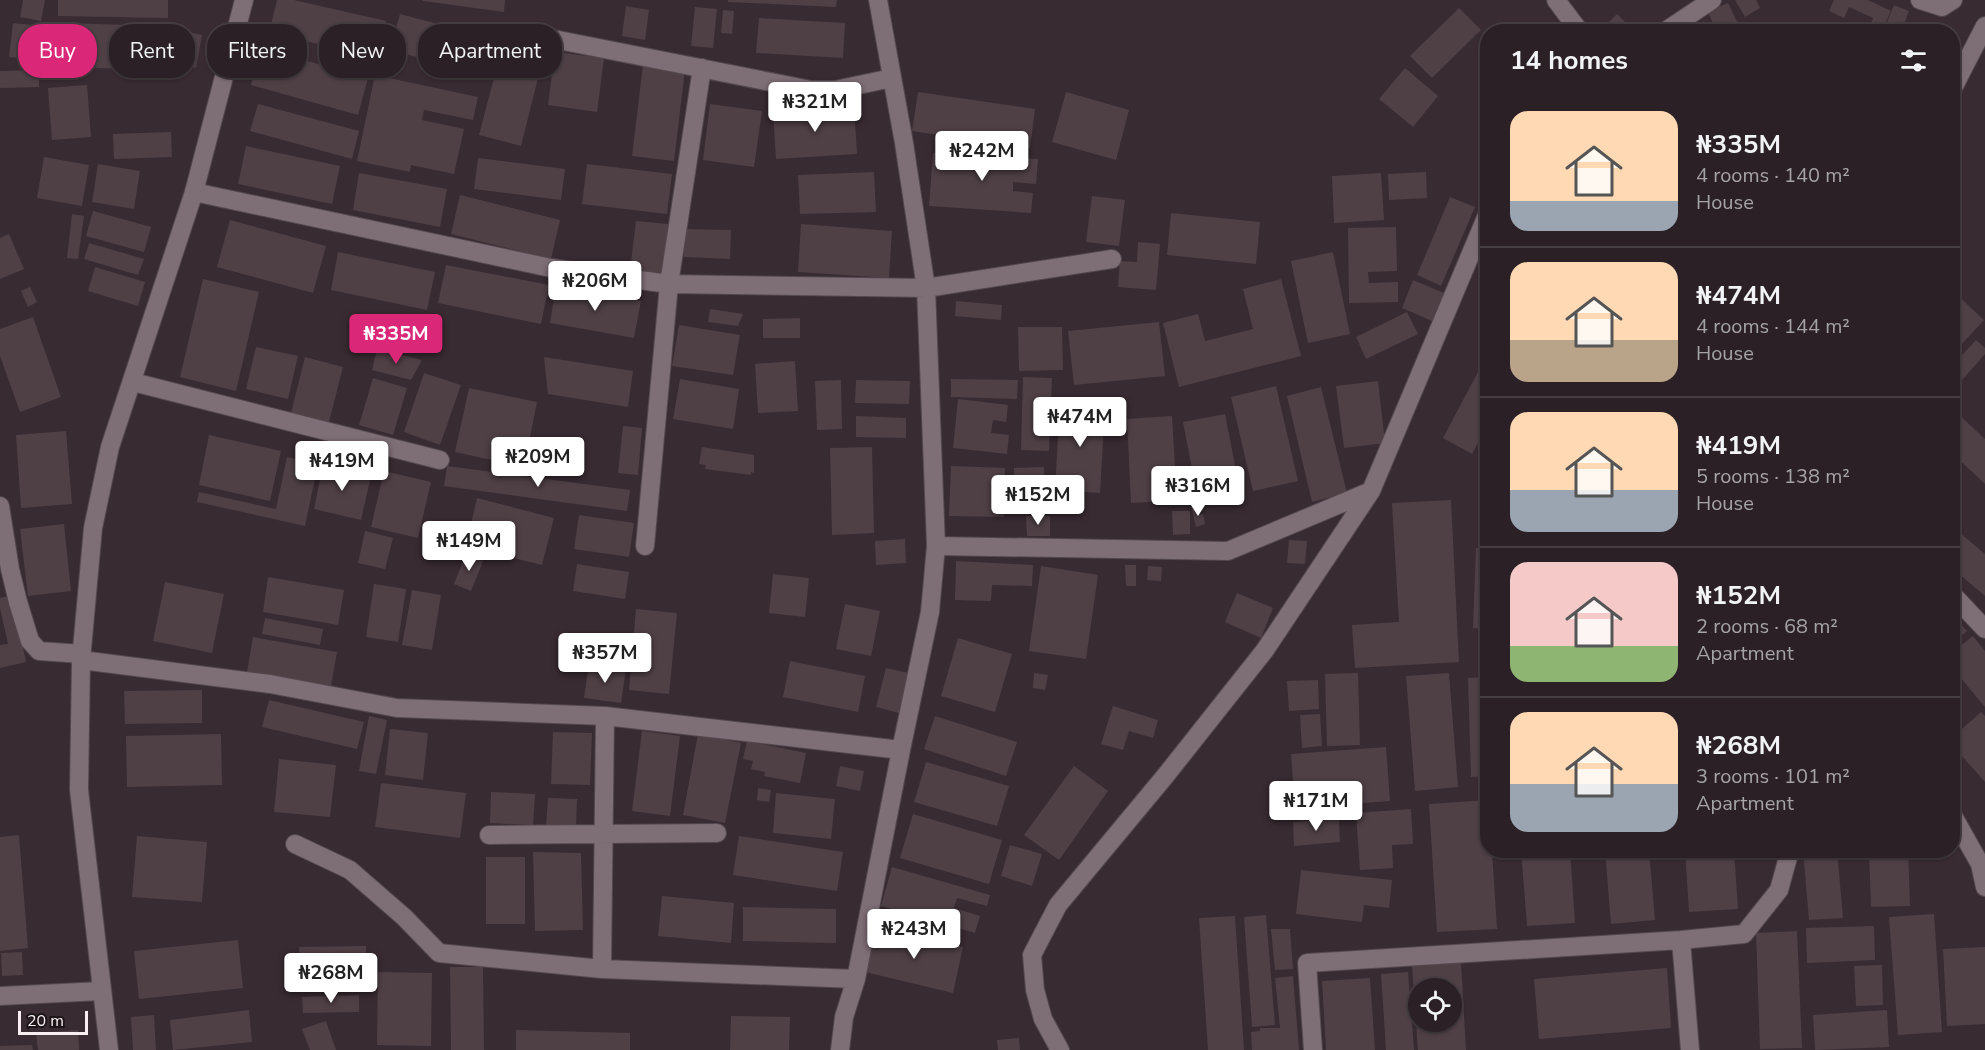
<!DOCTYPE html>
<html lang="en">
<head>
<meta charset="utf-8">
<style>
	:root { --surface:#2a2025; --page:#32282d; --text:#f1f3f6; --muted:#a5a3a7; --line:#463e42; --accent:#db2777 }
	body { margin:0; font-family:"Nunito Sans",sans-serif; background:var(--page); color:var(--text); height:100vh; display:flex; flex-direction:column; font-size:22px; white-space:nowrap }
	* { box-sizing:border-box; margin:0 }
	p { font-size:20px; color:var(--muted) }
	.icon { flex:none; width:33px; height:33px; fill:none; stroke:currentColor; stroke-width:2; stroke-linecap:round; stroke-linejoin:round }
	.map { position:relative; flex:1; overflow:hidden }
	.panel { position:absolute; left:1480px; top:24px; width:480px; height:834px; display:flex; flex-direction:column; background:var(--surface); border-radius:24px; box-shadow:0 2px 4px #0004,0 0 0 2px var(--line) }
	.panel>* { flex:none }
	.top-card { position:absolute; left:18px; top:24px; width:570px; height:54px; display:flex; gap:12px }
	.controls { position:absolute; left:1408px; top:978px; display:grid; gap:12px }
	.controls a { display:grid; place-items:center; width:54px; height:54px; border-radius:50%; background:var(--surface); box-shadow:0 2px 4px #0004,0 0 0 2px var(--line); font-size:30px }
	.scale { position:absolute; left:18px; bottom:15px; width:70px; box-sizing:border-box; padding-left:6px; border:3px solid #f9eff3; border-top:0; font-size:16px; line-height:21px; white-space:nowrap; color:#f9eff3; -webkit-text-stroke:4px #1c1518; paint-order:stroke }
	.price { position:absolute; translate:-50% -51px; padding:0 14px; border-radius:6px; background:#fff; color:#222; font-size:20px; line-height:39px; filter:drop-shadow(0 2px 3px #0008) }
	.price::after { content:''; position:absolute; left:50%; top:36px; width:18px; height:14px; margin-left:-9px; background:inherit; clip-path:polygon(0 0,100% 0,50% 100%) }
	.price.on { background:var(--accent); color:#fff }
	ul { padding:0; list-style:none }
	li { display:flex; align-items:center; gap:18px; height:150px; padding:0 30px }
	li+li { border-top:2px solid var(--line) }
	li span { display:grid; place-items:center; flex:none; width:168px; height:120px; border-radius:18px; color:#555 }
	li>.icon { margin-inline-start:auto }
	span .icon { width:72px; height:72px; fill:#fffc; stroke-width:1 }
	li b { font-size:26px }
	h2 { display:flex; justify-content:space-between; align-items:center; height:72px; padding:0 30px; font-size:26px }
	.chip { padding:0 21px; border-radius:24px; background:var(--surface); box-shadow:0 2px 4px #0004,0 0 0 2px var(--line); font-size:21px; line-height:54px }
	.chip.on { background:var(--accent); color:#fff }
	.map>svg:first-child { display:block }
	.building { fill:#4f4046; fill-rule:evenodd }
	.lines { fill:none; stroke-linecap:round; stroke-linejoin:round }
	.minor-casing { stroke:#53484d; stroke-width:20 }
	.tertiary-casing { stroke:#53484d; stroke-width:20 }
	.minor { stroke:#7e6e75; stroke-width:18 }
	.tertiary { stroke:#7e6e75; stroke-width:18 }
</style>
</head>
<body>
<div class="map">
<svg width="1985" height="1050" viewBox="0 0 1985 1050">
	<rect width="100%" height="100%" fill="#382b31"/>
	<path class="building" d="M23,0H45L41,21L20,17Z
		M58,0H168V18L58,16Z
		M277,0H294L386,21L377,57L269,33Z
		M423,0H505L504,12L423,1Z
		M728,0H837L836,7L728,2Z
		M1735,0H1756L1760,8L1745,17Z
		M1834,0H1868L1891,11L1881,32L1870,26L1873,18L1849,7L1844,18L1829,11Z
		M1728,3L1738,24L1722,32H1717L1708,12Z
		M1894,5L1909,11L1903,27L1915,32H1883Z
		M626,6L649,10L645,40L622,36Z
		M695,7L717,9L713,48L691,46Z
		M1459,8L1481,30L1432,78L1410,56Z
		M723,10L734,11L732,34L721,33Z
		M400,14L495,39L486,75L390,50Z
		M1617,14L1635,32H1619L1609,22Z
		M759,18L845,23L843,58L756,53Z
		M13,23L52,27L48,62L9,57Z
		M65,23L160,26L159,70L63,67Z
		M183,31L202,35L196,68L177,64Z
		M502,47L543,58L521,146L479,135Z
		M261,48L368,78L358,115L251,85Z
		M555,52L604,58L597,112L548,105Z
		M643,65L685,70L674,161L632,156Z
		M1405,68L1438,96L1413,127L1379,99Z
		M39,70V87L0,88V71Z
		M375,75L478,97L473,120L424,110L422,120L464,129L454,174L411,165L410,172L357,161Z
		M87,85L91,137L52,140L48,88Z
		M918,92L1035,109L1030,148L912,131Z
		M1066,92L1129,110L1116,160L1052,142Z
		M258,104L359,131L352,159L250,131Z
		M710,104L762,111L754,167L703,160Z
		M854,106L857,154L776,159L773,112Z
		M171,132L172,157L114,159L113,134Z
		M246,146L340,166L332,204L238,184Z
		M933,153L1038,159L1036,184L1013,182V191L1033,193L1031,213L929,206Z
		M44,157L89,165L82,206L37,198Z
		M478,158L565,169L561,200L474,189Z
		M98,164L140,171L134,209L92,202Z
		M587,164L672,174L667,214L582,204Z
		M874,172L876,212L800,214L798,175Z
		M1426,172L1427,198L1389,200L1388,174Z
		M359,173L447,189L440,227L353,210Z
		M1381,173L1384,220L1334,223L1332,176Z
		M460,195L560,220L551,259L451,234Z
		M1092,196L1125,200L1119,246L1086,242Z
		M1450,197L1475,207L1441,286L1417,275Z
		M93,211L151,227L144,252L86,236Z
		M1171,213L1260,222L1256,264L1167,255Z
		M72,214L84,216L78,259L67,258Z
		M230,220L326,246L313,293L217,267Z
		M636,221L668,224L663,273L630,270Z
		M801,224L892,231L889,278L798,272Z
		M1396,227L1397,271L1368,272L1369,283L1398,282V302L1349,303L1348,228Z
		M685,229L731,230L730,259L684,257Z
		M9,234L24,269L0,279V238Z
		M1138,242L1160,244L1156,290L1118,287L1120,261L1137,262Z
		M89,243L144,259L138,275L84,259Z
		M338,252L435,272L427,310L331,290Z
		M1333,252L1350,334L1308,343L1291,261Z
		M446,265L549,285L541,324L438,303Z
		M95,267L145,282L138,306L88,291Z
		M203,279L259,292L236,391L180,377Z
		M1281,279L1301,356L1179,387L1163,323L1198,314L1205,341L1253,329L1243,289Z
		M1413,280L1444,293L1432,321L1402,308Z
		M556,286L641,301L634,338L550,323Z
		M30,287L37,302L28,307L21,291Z
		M1953,291L1984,320L1957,349L1953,346Z
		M956,301L1002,305L1001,320L955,316Z
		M710,309L743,314L738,326L708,322Z
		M1407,312L1418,334L1366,359L1356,337Z
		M33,317L61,397L20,412L0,356V329Z
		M800,318V338H763V319Z
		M1159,322L1165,376L1074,385L1068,331Z
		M679,325L740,335L733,375L672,366Z
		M1018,327H1062L1063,370L1019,371Z
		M1976,340L1985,348V354L1955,388L1953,386V365Z
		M256,347L298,356L288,399L246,389Z
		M377,349L422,360L411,380L372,370Z
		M1488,353V424L1472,454L1443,438Z
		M305,357L343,367L329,422L291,413Z
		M544,357L633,371L628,407L548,394Z
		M795,361L798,411L758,413L755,364Z
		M424,373L461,385L440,445L404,432Z
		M1023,377L1052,378L1049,451L1021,450Z
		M373,378L407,388L393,435L359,425Z
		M680,379L739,389L733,429L673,419Z
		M951,379L1018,380L1017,399L951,397Z
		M841,380L842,429L817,430L815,381Z
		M856,380L910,381L909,404L855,403Z
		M1378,381L1385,443L1344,448L1336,386Z
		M1276,386L1298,481L1253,491L1231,397Z
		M1321,387L1347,493L1312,502L1287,396Z
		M469,388L537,402L524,467L455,452Z
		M958,399L1008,405L1006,422L993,420L991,433L1009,435L1007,454L953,448Z
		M1060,403L1105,406L1100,493L1055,490Z
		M1953,409L1985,439V484L1953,454Z
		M1225,414L1241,496L1199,505L1183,422Z
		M856,416L906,418V438L856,437Z
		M1172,416L1177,500L1131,503L1127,419Z
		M623,426L642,428L638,475L618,473Z
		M66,431L72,504L21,508L16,435Z
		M209,435L281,451L270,501L199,485Z
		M702,447L754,455V473L751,472V475L705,469L706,465L699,464Z
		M872,447L874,533L832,535L830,448Z
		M287,457L318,464L305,526L197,502L199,492L276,509Z
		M323,465L371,476L361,520L314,509Z
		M447,466L630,490L627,511L444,486Z
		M951,466L1005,468L1004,517L949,516Z
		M1044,467L1045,506H1014V468Z
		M384,471L431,482L418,538L371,527Z
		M477,498L554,518L542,565L466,546Z
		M1451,500L1459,662L1355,668L1352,625L1399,622L1392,503Z
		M1197,506L1199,515L1203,514L1205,524L1196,527L1191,507Z
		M1172,511H1190V534L1173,535Z
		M579,515L634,523L629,557L574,549Z
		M1026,516H1050V536H1027Z
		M64,524L71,591L28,596L20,529Z
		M1953,527L1985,554V596L1953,569Z
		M365,531L393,538L385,569L358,563Z
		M905,539L906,563L876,565L875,541Z
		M1289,540L1307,541L1305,564L1287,563Z
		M1476,548L1488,549V629L1473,628Z
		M466,554L483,561L471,591L454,584Z
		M956,561L1033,565L1032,586L992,585L991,601L955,600Z
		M577,564L629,572L625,599L573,591Z
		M1125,565H1136V586H1126Z
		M1041,566L1098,575L1086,659L1029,651Z
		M1148,566L1162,567L1161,581L1147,580Z
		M773,574L809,578L805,617L769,613Z
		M268,577L344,590L338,625L263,612Z
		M165,582L224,594L212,653L153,641Z
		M374,584L406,589L398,642L366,637Z
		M412,590L441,595L432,650L402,645Z
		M1237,593L1273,608L1261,638L1225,622Z
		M12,595L26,662L0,668V645L8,644L0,608V598Z
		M845,604L880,611L871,656L836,649Z
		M636,609L677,613L669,694L629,690Z
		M1953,616L1967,631L1953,643Z
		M265,618L323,629L320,645L262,634Z
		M1973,636L1985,651V707L1953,669V652Z
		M253,637L337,652L331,686L247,672Z
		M958,638L1012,654L995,712L941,696Z
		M790,661L865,676L858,712L783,697Z
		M589,664L626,669L621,703L584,698Z
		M886,668L909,673L899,713L876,707Z
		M1034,673L1048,675L1045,690L1033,688Z
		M1358,673L1360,745L1327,746L1325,674Z
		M1449,673L1458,787L1415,791L1406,676Z
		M1488,677V776L1471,777L1468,678Z
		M1318,680L1319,709L1289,711L1287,681Z
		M202,690V723L125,724L124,691Z
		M269,700L364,722L357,749L262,727Z
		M1113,706L1158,720L1153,738L1129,731L1123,750L1101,744Z
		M1981,712L1985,716V782L1953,746V737Z
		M1320,714L1322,746L1302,748L1300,715Z
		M369,716L387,720L376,774L359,771Z
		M935,716L1017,742L1006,776L924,749Z
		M390,729L428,733L423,780L385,775Z
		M642,731L680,736L670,816L632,811Z
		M553,732L592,733L590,785L551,784Z
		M221,734L222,785L127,787L126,736Z
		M698,734L741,743L725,823L683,815Z
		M747,741L806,753L800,783L764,776L765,772L751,769L753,761L743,759Z
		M1386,747L1390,801L1295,808L1291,754Z
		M279,759L336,765L330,817L274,812Z
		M926,762L1009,786L997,826L914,802Z
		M840,766L864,771L860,791L836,786Z
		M1074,766L1108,791L1059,860L1024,835Z
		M381,783L466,793L460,838L375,827Z
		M758,788L771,790L769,802L757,800Z
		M491,792L535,794L533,825L490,823Z
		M776,793L835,799L831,839L773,833Z
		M548,798L577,799L576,827L546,826Z
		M1488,800V850H1492L1497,929L1437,932L1429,804Z
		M1411,809L1413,844L1392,845L1393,868L1360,870L1356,813Z
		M913,814L1002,840L989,884L900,858Z
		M1339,818L1340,842L1294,846L1293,822Z
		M19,835L28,948L0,951V837Z
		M137,836L207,842L202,902L132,897Z
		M739,836L843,852L837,891L733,875Z
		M1010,845L1042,854L1032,886L1001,876Z
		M1521,850H1570L1575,923L1527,926Z
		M1605,850H1649L1655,920L1611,924Z
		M1685,850H1734L1738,909L1689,912Z
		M1803,850H1837L1843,918L1809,920Z
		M1869,850H1908L1910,906L1871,907Z
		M533,852L581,853L583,930L535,931Z
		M486,857H525V924H486Z
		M892,867L990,895L987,906L957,898L954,908L980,916L975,933L881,906Z
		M1301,870L1392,880L1389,908L1364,905L1362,922L1296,914Z
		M662,896L734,903L731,943L658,936Z
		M743,907L836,909V943L743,941Z
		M1934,914L1942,1032L1898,1035L1889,917Z
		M1266,915L1275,1025L1252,1027L1244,917Z
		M1235,916L1244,1050H1208L1199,918Z
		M876,926L963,947L953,993L865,972Z
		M1874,926L1875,960L1807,963L1806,928Z
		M1271,929H1290L1293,969L1275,970Z
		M1797,931L1802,1048L1760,1049L1756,933Z
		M238,940L243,988L139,999L134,951Z
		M366,946L367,987L300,989L299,947Z
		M1985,947V1024L1947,1026L1943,949Z
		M22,952L23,975L2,976L1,953Z
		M1461,963L1466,1050H1418L1412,966ZM1419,988H1452V1022H1419Z
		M1882,965L1883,1005L1856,1006L1854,966Z
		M450,967H483L484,1050H451Z
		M1667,968L1671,1028L1539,1039L1534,979Z
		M378,972L432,973L431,1046L377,1045Z
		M1408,972L1414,1050H1386L1381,974Z
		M1293,976L1299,1050H1252L1251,1032L1260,1031V1028H1280L1275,978Z
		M1370,978L1375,1050H1326L1322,981Z
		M359,995V1012L303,1013L302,997Z
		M249,1010L252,1042L173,1050L170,1020Z
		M1887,1010L1889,1047L1815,1050L1813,1015Z
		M154,1015L156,1050H133L131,1017Z
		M731,1016L790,1017L789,1050H730Z
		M326,1021L336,1050H310L302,1029Z
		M78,1030L79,1050H38L36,1033Z
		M516,1030L630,1033V1050H516Z
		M1019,1038L1020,1050H998L997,1040Z
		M32,1045L33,1050H0V1046Z"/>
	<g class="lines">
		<defs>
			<path id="minor" d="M1556,0L1580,32
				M1920,0L1942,7L1953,0
				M1664,32L1712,0
				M523,33L811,90H835L892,78
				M1953,88L1985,26
				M194,192L551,268L669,284L926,288L1112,259
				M133,382L440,460
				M0,506L10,569L18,602L30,641L39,651L82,654
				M645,546L669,284L702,68
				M936,546L1228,551L1371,491
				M1953,595L1985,629
				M81,660L270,684L397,708L605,716L901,750
				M1953,816L1980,864L1985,887
				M489,835L717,833
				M295,844L350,870L404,917L439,953L602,969L856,979
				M602,969L605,716
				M0,996L101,991
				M840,1050L844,1017L856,979L901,750L930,612L936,546L926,288L904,143L878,0
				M1060,1050L1043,1019L1035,990L1032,955L1058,905L1166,775L1265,650L1371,491L1488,213
				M1313,1050L1307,963L1681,940
				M1690,1050L1681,940L1744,934L1779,890L1790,850"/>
			<path id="tertiary" d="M109,1050L79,790L81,660L93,528L110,447L194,192L244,0"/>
		</defs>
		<use href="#minor" class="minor-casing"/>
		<use href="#tertiary" class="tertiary-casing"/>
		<use href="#minor" class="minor"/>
		<use href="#tertiary" class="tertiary"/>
	</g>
</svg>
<div class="controls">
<a><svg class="icon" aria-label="locate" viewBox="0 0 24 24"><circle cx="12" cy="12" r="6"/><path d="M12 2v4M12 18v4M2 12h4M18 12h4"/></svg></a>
</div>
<div class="scale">20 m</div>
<b class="price" style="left:815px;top:133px">₦321M</b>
<b class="price" style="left:982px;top:182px">₦242M</b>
<b class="price" style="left:595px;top:312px">₦206M</b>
<b class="price on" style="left:396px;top:365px">₦335M</b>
<b class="price" style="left:1080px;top:448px">₦474M</b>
<b class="price" style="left:538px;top:488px">₦209M</b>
<b class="price" style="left:342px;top:492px">₦419M</b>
<b class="price" style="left:1198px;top:517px">₦316M</b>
<b class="price" style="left:1038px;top:526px">₦152M</b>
<b class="price" style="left:469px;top:572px">₦149M</b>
<b class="price" style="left:605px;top:684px">₦357M</b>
<b class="price" style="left:1316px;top:832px">₦171M</b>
<b class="price" style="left:914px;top:960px">₦243M</b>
<b class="price" style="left:331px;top:1004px">₦268M</b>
<div class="top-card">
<a class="chip on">Buy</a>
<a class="chip">Rent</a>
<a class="chip">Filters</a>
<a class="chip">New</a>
<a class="chip">Apartment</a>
</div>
<section class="panel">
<h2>14 homes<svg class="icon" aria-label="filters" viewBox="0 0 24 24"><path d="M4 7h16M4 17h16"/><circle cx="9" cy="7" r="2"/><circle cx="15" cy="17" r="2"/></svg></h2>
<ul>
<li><span style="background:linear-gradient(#ffd9b3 75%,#9aa5b1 0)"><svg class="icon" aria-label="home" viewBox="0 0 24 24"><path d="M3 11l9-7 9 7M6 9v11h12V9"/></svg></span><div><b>₦335M</b><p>4 rooms · 140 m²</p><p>House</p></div></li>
<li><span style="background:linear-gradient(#ffd9b3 65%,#b9a48a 0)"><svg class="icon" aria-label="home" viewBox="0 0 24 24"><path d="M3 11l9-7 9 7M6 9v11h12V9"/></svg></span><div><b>₦474M</b><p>4 rooms · 144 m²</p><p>House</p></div></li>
<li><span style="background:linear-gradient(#ffd9b3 65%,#9aa5b1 0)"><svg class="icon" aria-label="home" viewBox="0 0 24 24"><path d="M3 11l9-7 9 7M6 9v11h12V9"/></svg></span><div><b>₦419M</b><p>5 rooms · 138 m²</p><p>House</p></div></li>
<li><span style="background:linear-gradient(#f6c9c9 70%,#8fb573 0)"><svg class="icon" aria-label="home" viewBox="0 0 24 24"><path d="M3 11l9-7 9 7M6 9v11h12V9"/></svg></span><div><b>₦152M</b><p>2 rooms · 68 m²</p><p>Apartment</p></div></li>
<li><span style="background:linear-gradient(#ffd9b3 60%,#9aa5b1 0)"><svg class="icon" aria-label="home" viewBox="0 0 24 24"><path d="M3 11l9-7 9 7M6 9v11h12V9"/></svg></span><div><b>₦268M</b><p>3 rooms · 101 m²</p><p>Apartment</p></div></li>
</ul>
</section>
</div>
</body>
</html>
